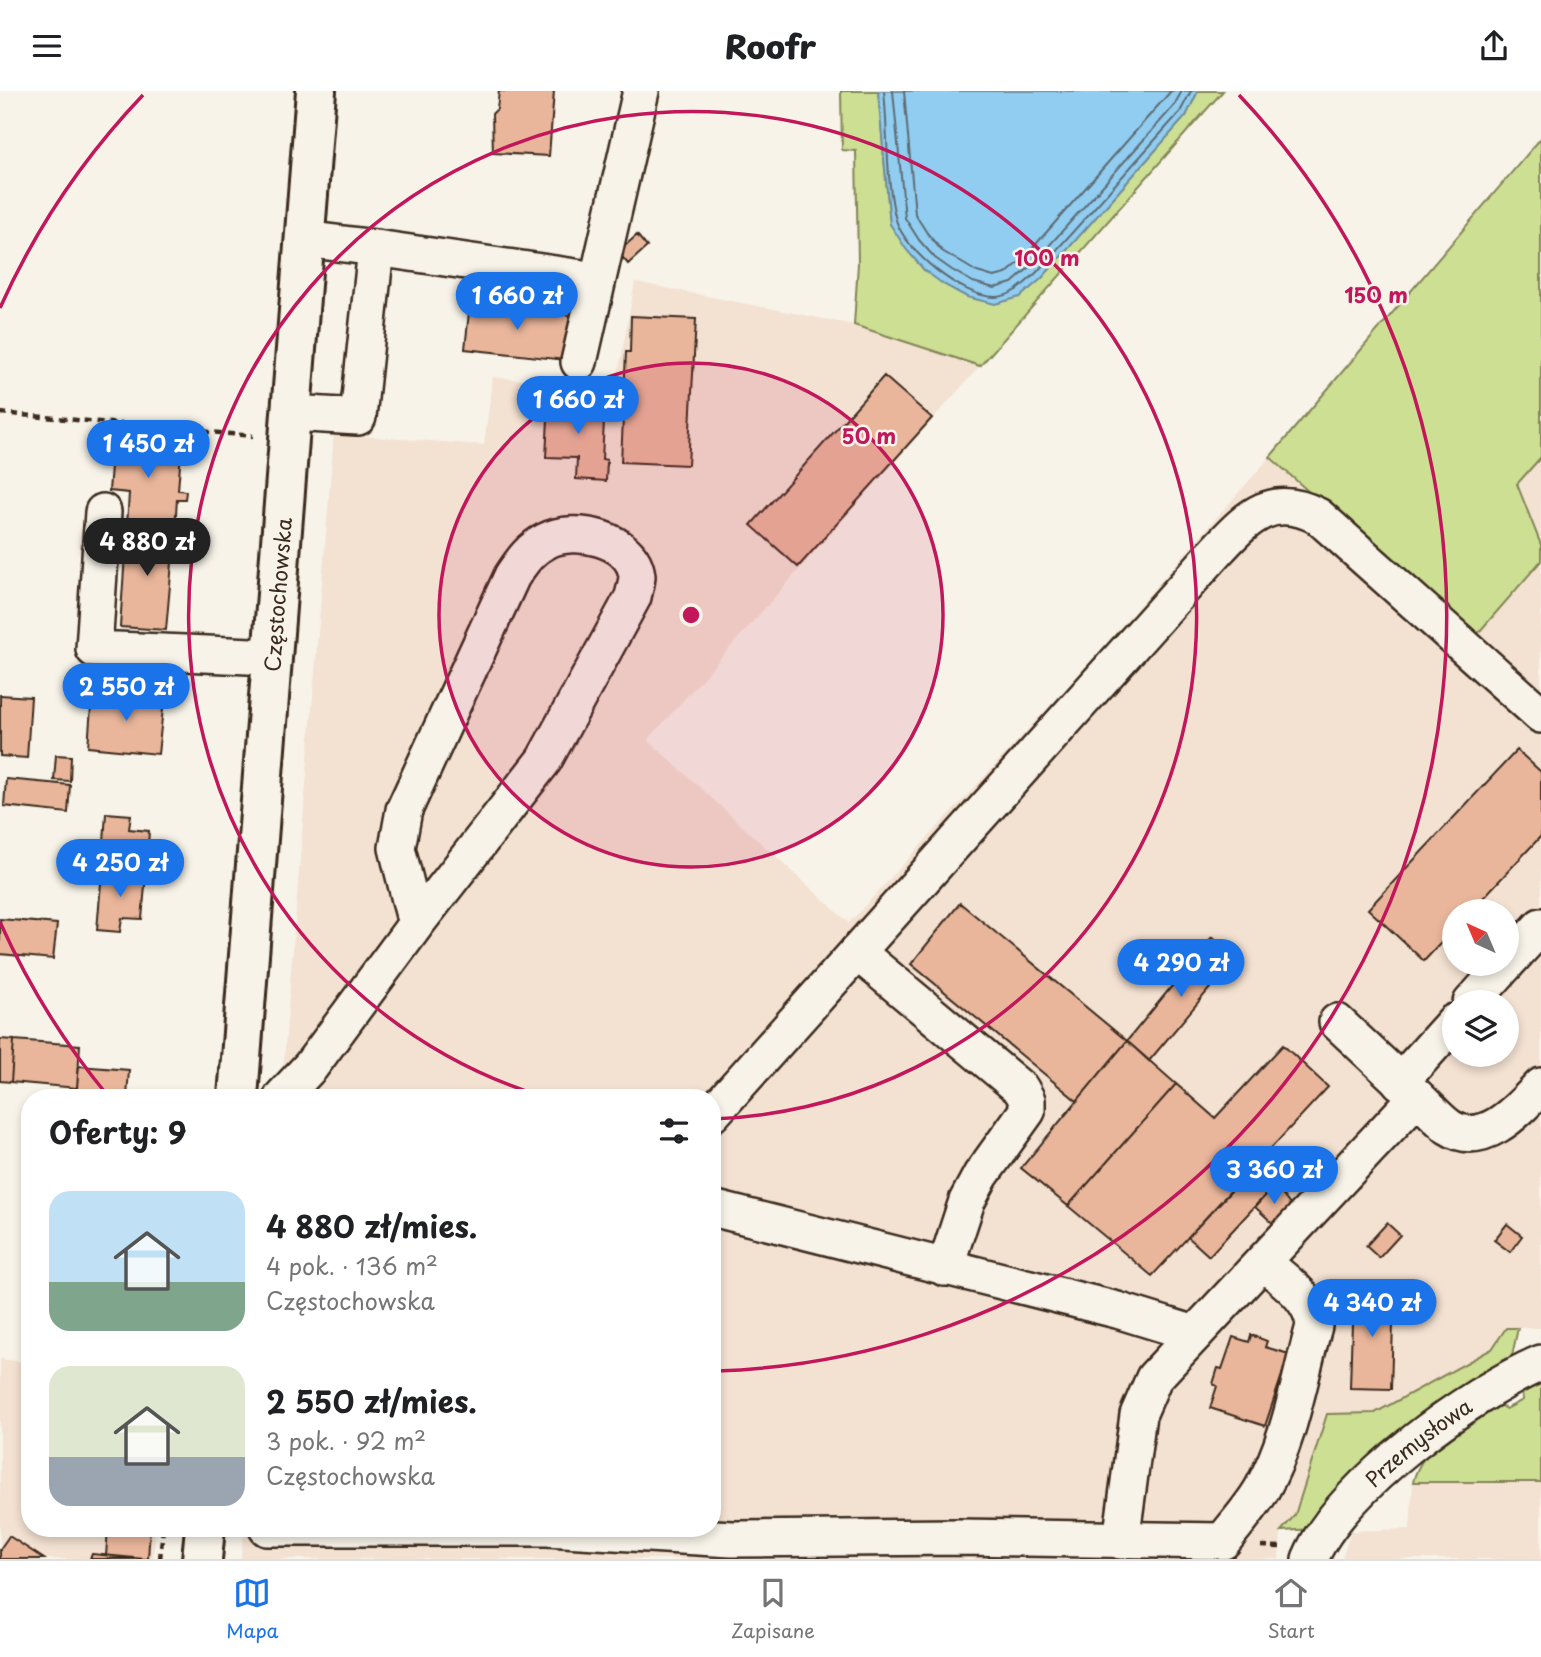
<!DOCTYPE html>
<html lang="pl">
<head>
<meta charset="utf-8">
<style>
	:root { --surface:#fff; --page:#f2f2f2; --text:#202124; --muted:#757577; --line:#e0e0e0; --accent:#1a73e8 }
	body { margin:0; font-family:"Playpen Sans",sans-serif; background:var(--page); color:var(--text); height:100vh; display:flex; flex-direction:column; font-size:26px; white-space:nowrap }
	* { box-sizing:border-box; margin:0 }
	p { font-size:23px; color:var(--muted) }
	.icon { flex:none; width:38px; height:38px; fill:none; stroke:currentColor; stroke-width:2; stroke-linecap:round; stroke-linejoin:round }
	.map { position:relative; flex:1; overflow:hidden }
	.details { position:absolute; left:21px; top:998px; width:700px; height:448px; display:flex; flex-direction:column; background:var(--surface); border-radius:28px; box-shadow:0 4px 10px #0003 }
	.details>* { flex:none }
	.needle { width:46px; rotate:316deg }
	.tools { position:absolute; left:1442px; top:808px; display:grid; gap:14px }
	.tools a { display:grid; place-items:center; width:77px; height:77px; border-radius:50%; background:var(--surface); box-shadow:0 4px 10px #0003; font-size:35px }
	.price { position:absolute; translate:-50% -60px; padding:0 16px; border-radius:24px; background:var(--accent); color:#fff; font-size:23px; line-height:46px; filter:drop-shadow(0 2px 4px #0008) }
	.price::after { content:''; position:absolute; left:50%; top:42px; width:21px; height:16px; margin-left:-10px; background:inherit; clip-path:polygon(0 0,100% 0,50% 100%) }
	.price.current { background:#222; color:#fff }
	ul { padding:0; list-style:none }
	li { display:flex; align-items:center; gap:21px; height:175px; padding:0 28px }
	li span { display:grid; place-items:center; flex:none; width:196px; height:140px; border-radius:21px; color:#555 }
	li>.icon { margin-inline-start:auto }
	span .icon { width:84px; height:84px; fill:#fffc; stroke-width:1 }
	li b { font-size:30px }
	h2 { display:flex; justify-content:space-between; align-items:center; height:84px; padding:0 28px; font-size:30px }
	header { display:flex; justify-content:space-between; align-items:center; height:91px; padding:0 28px; background:var(--surface); font-size:32px; font-weight:800 }
	.menu { display:flex; justify-content:space-around; align-items:center; height:98px; border-top:2px solid var(--line); background:var(--surface); font-size:19px; color:var(--muted) }
	.menu a { display:grid; justify-items:center; gap:4px }
	.menu .current { color:var(--accent) }
	.map>svg:first-child { display:block }
	.built { fill:#f3e1d1; fill-rule:evenodd }
	.green { fill:#ccdf93; stroke:#848458; stroke-width:2 }
	.water { fill:#91cdf1; stroke:#6f8c9d; stroke-width:2 }
	.lines { fill:none; stroke-linecap:round; stroke-linejoin:round }
	.shore { stroke:#5d6b72; stroke-width:2 }
	.building { fill:#e9b69b; stroke:#3b2a1e; stroke-width:2 }
	.minor-casing { stroke:#3b2a1e; stroke-width:40 }
	.major-casing { stroke:#3b2a1e; stroke-width:44 }
	.path { stroke:#3b2a1e; stroke-width:4.5; stroke-dasharray:7 5; stroke-linecap:butt }
	.minor { stroke:#f7f3e8; stroke-width:35 }
	.major { stroke:#f7f3e8; stroke-width:38 }
	.ring { fill:none; stroke:#c2185b; stroke-width:3.5 }
	.labels { text-anchor:middle; dominant-baseline:central; stroke-width:5; stroke-linejoin:round; paint-order:stroke }
	.street-label { font-size:21px; fill:#3b2a1e; stroke:#f7f3e8 }
	.centre { fill:#c2185b; stroke:#f7f3e8; stroke-width:3.5 }
	.ring-label { font-size:21px; text-anchor:middle; font-weight:bold; fill:#c2185b; stroke:#f7f3e8; stroke-width:5; stroke-linejoin:round; paint-order:stroke }
</style>
</head>
<body>
<header><svg class="icon" aria-label="menu" viewBox="0 0 24 24"><path d="M4 6h16M4 12h16M4 18h16"/></svg>Roofr<svg class="icon" aria-label="share" viewBox="0 0 24 24"><path d="M12 15V3M7 8l5-5 5 5M5 13v7h14v-7"/></svg></header>
<div class="map">
<svg width="1541" height="1468" viewBox="0 0 1541 1468">
	<rect width="100%" height="100%" fill="#f7f3e8"/>
	<filter id="ink" filterUnits="userSpaceOnUse"><feTurbulence type="fractalNoise" baseFrequency=".0143" numOctaves="2"/><feDisplacementMap in="SourceGraphic" scale="14" xChannelSelector="R" yChannelSelector="G"/><feConvolveMatrix kernelMatrix="1 2 1 2 8 2 1 2 1" color-interpolation-filters="sRGB"/></filter>
	<g filter="url(#ink)">
		<path class="built" d="M1541,47V1237H1506L1492,1258L1375,1322L1327,1323L1295,1424L1281,1440L1279,1468H241L244,1437H712V1006H281L334,343L484,354L493,286L615,300L635,191L854,234L980,275L648,649L849,832L1082,580L1270,366ZM1454,821H1507V873H1454ZM1454,912H1507V964H1454Z
			M0,1268L30,1272V1437H156L153,1468H0Z
			M1541,1389V1468H1342L1351,1440L1410,1438L1413,1391Z"/>
		<path class="green" d="M841,0H878L890,133L924,179L1041,188L1186,25L1198,0H1223L980,275L854,234L858,172L856,60L842,59Z
			M1541,47V366L1517,393L1541,454V470L1473,548L1270,366Z
			M1506,1237H1518L1510,1274L1313,1438L1281,1440L1295,1424L1327,1323L1375,1322L1492,1258Z
			M1541,1292V1391H1413C1424,1349 1464,1335 1499,1314L1506,1318L1523,1309L1522,1302Z"/>
		<path class="water" d="M878,0H1198L1186,25L1041,188L1020,206L995,213L967,206L943,193L924,179L906,158L890,133Z"/>
		<g class="lines">
			<path class="shore" d="M884,0C888,39 886,93 896,129C905,160 962,206 995,206C1012,206 1024,193 1036,182L1180,21L1191,0
				M893,0L905,127L919,149L935,167L952,179L973,191L994,197L1012,192L1030,176L1173,16L1182,0
				M904,0L915,123L927,142L942,160L977,181L994,186L1006,183L1022,169L1171,0"/>
		</g>
		<path class="building" d="M499,0H554L549,65L493,62L492,23L497,18Z
			M637,144L647,156L628,173L618,161Z
			M473,187L558,197L555,222L470,212Z
			M470,212L570,224L565,269L465,258Z
			M631,225L696,228L688,374L621,371L626,261H630Z
			M884,285L932,327L798,476L751,434Z
			M549,308L605,311L602,368L607,369L606,390L576,388L577,367L546,366Z
			M142,346L182,349L178,399L186,400L185,408H177L175,438L127,435L129,402L109,400L113,350L141,353Z
			M127,435L175,438L166,539L120,536Z
			M92,602L164,609L158,663L88,656Z
			M0,604L31,606L27,667L0,665Z
			M1517,659L1541,681V745L1470,821H1454V838L1424,870L1368,818Z
			M56,664L71,665L70,690L54,689Z
			M6,688L70,694L68,722L4,715Z
			M106,722L131,724L129,738L149,740L146,784L102,780Z
			M102,780L146,784L142,828L122,827L120,841L97,839Z
			M960,812L1127,950L1077,1010L911,873Z
			M0,828L57,833L53,868L0,863Z
			M1212,846L1236,866L1149,970L1127,950Z
			M0,948L14,949L11,991L0,990Z
			M14,949L80,954L77,997L11,991Z
			M1127,950L1176,993L1068,1115L1021,1077Z
			M1283,954L1328,996L1152,1185L1068,1115L1176,993L1215,1027Z
			M79,975L129,979L127,1006H76Z
			M1260,1068L1281,1087L1209,1165L1188,1146Z
			M1275,1094L1293,1118L1276,1135L1255,1116Z
			M1387,1132L1400,1144L1379,1167L1366,1155Z
			M1507,1133L1522,1145L1510,1161L1494,1149Z
			M1353,1199L1394,1200L1391,1298L1350,1297Z
			M1251,1244L1267,1250L1265,1256L1289,1263L1265,1335L1210,1317L1217,1295L1213,1293L1218,1277L1222,1278L1233,1246L1249,1251Z
			M108,1437H150L148,1468L106,1465Z
			M9,1445L44,1468H0V1458Z
			M92,1463L145,1468H90Z"/>
		<g class="lines">
			<defs>
				<g id="minor">
					<path d="M376,157L596,189"/>
					<path d="M579,271L641,0"/>
					<path d="M291,322L358,326L376,157L304,148"/>
					<path d="M103,421L94,558L272,566"/>
					<path d="M857,861L1021,998L1027,1009V1020L981,1084L967,1110L945,1177"/>
					<path d="M1507,872L1541,835"/>
					<path d="M1471,912L1506,873"/>
					<path d="M1400,991L1454,931"/>
					<path d="M282,1006L311,975L416,833L544,669L633,506C634,500 637,491 637,485C633,447 574,435 546,450C530,458 522,470 512,485L404,719L397,757L416,833"/>
					<path d="M1417,1006C1427,1015 1438,1028 1449,1036C1484,1059 1520,1017 1541,995"/>
					<path d="M712,1023L1220,456C1250,424 1273,402 1318,425L1541,624"/>
					<path d="M712,1117L1117,1219L1195,1243L1417,1006L1337,931"/>
					<path d="M267,1437H547L732,1448L958,1446L1223,1450C1236,1433 1251,1417 1262,1398C1290,1349 1299,1289 1314,1235C1312,1206 1283,1189 1263,1171"/>
					<path d="M1121,1450L1138,1324L1154,1287L1195,1243"/>
					<path id="s1" d="M1310,1468C1341,1395 1469,1303 1541,1272"/>
				</g>
				<g id="major">
					<path id="s2" d="M238,1006L316,0"/>
					<path d="M202,1468L205,1437"/>
				</g>
			</defs>
			<use href="#minor" class="minor-casing"/>
			<use href="#major" class="major-casing"/>
			<path class="path" d="M0,322L253,345
				M1261,1455L1280,1456
				M160,1468L163,1437"/>
			<use href="#minor" class="minor"/>
			<use href="#major" class="major"/>
		</g>
	</g>
	<circle cx="691" cy="524" r="252" fill="#c2185b" fill-opacity=".12"/>
	<g class="ring">
		<circle cx="691" cy="524" r="252"/>
		<path d="M544 1006A504 504 0 1 1 713 1028"/>
		<path d="M108 1005A756 756 0 0 1 0 831M0 217A756 756 0 0 1 143 4M1239 4A756 756 0 0 1 717 1280"/>
	</g>
	<g class="labels">
		<g class="street-label">
			<text stroke="none"><textPath href="#s2" startOffset="504">Częstochowska</textPath></text>
			<text stroke="none"><textPath href="#s1" startOffset="161">Przemysłowa</textPath></text>
		</g>
	</g>
	<circle cx="691" cy="524" r="10" class="centre"/>
	<g class="ring-label">
		<text x="1047" y="175">100 m</text>
		<text x="1376" y="212">150 m</text>
		<text x="869" y="353">50 m</text>
	</g>
</svg>
<div class="tools">
<a><svg class="needle" viewBox="-14 -14 28 28"><path d="M0-13l5 13h-10z" fill="#e53935"/><path d="M0 13l5-13h-10z" fill="#757577"/></svg></a>
<a><svg class="icon" aria-label="layers" viewBox="0 0 24 24"><path d="M12 4l9 5-9 5-9-5zM3 14l9 5 9-5"/></svg></a>
</div>
<b class="price" style="left:517px;top:241px">1 660 zł</b>
<b class="price" style="left:578px;top:345px">1 660 zł</b>
<b class="price" style="left:148px;top:389px">1 450 zł</b>
<b class="price current" style="left:147px;top:487px">4 880 zł</b>
<b class="price" style="left:126px;top:632px">2 550 zł</b>
<b class="price" style="left:120px;top:808px">4 250 zł</b>
<b class="price" style="left:1181px;top:908px">4 290 zł</b>
<b class="price" style="left:1274px;top:1115px">3 360 zł</b>
<b class="price" style="left:1372px;top:1248px">4 340 zł</b>
<section class="details">
<h2>Oferty: 9<svg class="icon" aria-label="filters" viewBox="0 0 24 24"><path d="M4 7h16M4 17h16"/><circle cx="9" cy="7" r="2"/><circle cx="15" cy="17" r="2"/></svg></h2>
<ul>
<li><span style="background:linear-gradient(#bfe0f5 65%,#7fa58c 0)"><svg class="icon" aria-label="home" viewBox="0 0 24 24"><path d="M3 11l9-7 9 7M6 9v11h12V9"/></svg></span><div><b>4 880 zł/mies.</b><p>4 pok. · 136 m²</p><p>Częstochowska</p></div></li>
<li><span style="background:linear-gradient(#dfe7d0 65%,#9aa5b1 0)"><svg class="icon" aria-label="home" viewBox="0 0 24 24"><path d="M3 11l9-7 9 7M6 9v11h12V9"/></svg></span><div><b>2 550 zł/mies.</b><p>3 pok. · 92 m²</p><p>Częstochowska</p></div></li>
</ul>
</section>
</div>
<nav class="menu">
<a class="current"><svg class="icon" aria-label="map" viewBox="0 0 24 24"><path d="M3 6l6-2 6 2 6-2v14l-6 2-6-2-6 2zM9 4v14M15 6v14"/></svg>Mapa</a>
<a><svg class="icon" aria-label="saved" viewBox="0 0 24 24"><path d="M7 4h10v16l-5-4-5 4z"/></svg>Zapisane</a>
<a><svg class="icon" aria-label="home" viewBox="0 0 24 24"><path d="M3 11l9-7 9 7M6 9v11h12V9"/></svg>Start</a>
</nav>
</body>
</html>
